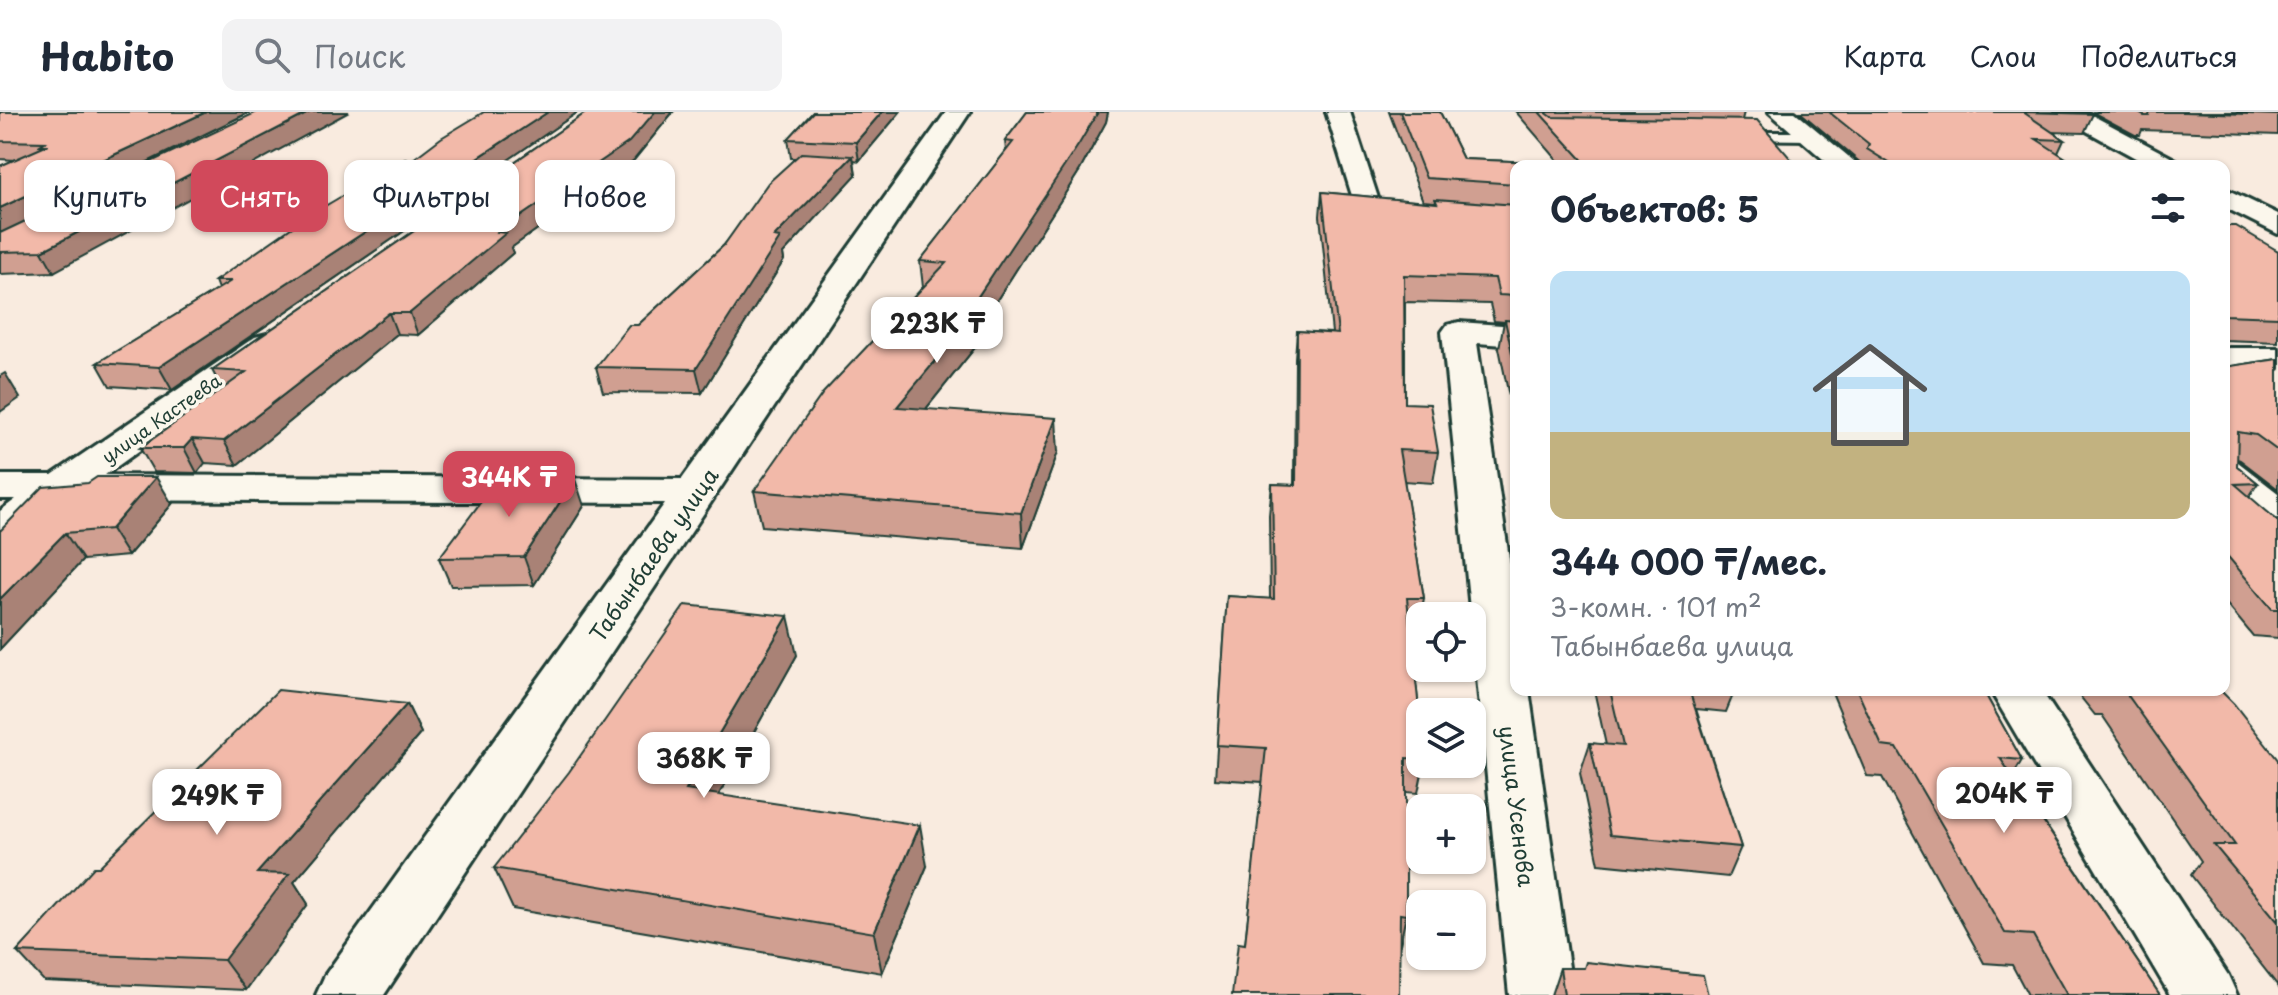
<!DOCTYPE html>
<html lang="ru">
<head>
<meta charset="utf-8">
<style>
	:root { --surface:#fff; --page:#f2f2f3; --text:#1f2937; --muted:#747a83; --line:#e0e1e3; --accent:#d1495b }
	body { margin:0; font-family:"Playpen Sans",sans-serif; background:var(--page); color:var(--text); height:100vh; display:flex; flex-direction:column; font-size:30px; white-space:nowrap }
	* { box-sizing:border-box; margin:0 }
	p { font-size:26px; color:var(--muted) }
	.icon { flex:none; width:44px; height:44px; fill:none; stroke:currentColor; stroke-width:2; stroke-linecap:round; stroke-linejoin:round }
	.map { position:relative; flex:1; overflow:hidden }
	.details { position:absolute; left:1510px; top:48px; width:720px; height:536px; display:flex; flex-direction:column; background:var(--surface); border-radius:16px; box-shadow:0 2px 6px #0004 }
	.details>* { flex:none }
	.banner { position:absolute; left:24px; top:48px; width:760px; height:72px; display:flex; gap:16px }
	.tools { position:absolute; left:1406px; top:490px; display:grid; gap:16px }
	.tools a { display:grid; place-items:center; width:80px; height:80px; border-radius:16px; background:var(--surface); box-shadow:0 2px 6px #0004; font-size:40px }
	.price { position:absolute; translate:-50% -68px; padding:0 18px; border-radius:16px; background:#fff; color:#222; font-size:26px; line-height:52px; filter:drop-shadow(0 2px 4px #0008) }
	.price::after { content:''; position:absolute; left:50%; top:48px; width:24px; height:18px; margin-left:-12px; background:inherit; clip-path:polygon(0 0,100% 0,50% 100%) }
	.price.current { background:var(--accent); color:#fff }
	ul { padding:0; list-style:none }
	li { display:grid; align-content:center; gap:16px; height:424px; padding:0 40px }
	li span { display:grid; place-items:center; height:248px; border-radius:16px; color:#555 }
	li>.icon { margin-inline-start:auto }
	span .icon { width:144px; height:144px; fill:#fffc; stroke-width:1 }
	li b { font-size:34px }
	h2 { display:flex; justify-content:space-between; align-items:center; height:96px; padding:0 40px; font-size:34px }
	.tag { padding:0 28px; border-radius:16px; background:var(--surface); box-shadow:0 2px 6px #0004; font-size:28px; line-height:72px }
	.tag.current { background:var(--accent); color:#fff }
	header { display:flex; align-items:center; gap:48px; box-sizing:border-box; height:112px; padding:0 40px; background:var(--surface); border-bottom:2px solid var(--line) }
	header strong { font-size:38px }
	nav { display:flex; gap:44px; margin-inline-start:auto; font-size:28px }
	.search { width:560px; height:72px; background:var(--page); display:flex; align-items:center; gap:20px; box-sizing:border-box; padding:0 28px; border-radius:16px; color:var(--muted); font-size:30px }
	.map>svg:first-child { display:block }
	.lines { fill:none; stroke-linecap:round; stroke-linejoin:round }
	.service-casing { stroke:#1f3d34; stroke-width:6 }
	.minor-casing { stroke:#1f3d34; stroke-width:6 }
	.service { fill:#fbf7ec; fill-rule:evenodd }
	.minor { fill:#fbf7ec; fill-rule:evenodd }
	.wall { fill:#d09f91; stroke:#1f3d34; stroke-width:2 }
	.shaded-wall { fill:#a98276; stroke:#1f3d34; stroke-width:2 }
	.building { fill:#f2b9a9; stroke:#1f3d34; stroke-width:2 }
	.labels { text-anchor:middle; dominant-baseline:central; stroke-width:7; stroke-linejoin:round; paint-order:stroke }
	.far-street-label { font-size:18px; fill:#1f3d34; stroke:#fbf7ec }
	.street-label { font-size:22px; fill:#1f3d34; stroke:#fbf7ec }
</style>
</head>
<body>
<header>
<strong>Habito</strong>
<div class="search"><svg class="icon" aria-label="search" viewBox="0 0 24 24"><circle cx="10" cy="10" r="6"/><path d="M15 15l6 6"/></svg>Поиск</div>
<nav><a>Карта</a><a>Слои</a><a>Поделиться</a></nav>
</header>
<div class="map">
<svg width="2278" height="883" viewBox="0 0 2278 883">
	<rect width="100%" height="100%" fill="#f9ebdf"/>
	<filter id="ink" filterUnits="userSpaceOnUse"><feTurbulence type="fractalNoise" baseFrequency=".0125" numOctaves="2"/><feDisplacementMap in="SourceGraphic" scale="16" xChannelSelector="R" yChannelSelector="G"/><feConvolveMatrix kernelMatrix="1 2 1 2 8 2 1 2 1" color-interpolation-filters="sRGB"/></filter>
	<g filter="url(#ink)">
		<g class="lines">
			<defs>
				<path id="service" d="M1736,20H1811L1817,24L1811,28L1740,27L1734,23Z"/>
				<path id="minor" d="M946,0H970L384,883H316L325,863L665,391L71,388L15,427L0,431V399L16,387H0V363H52L255,225L267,222L279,225L284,232L279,239L105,363L682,367Z
					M1326,0H1350L1379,89L1516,99V115L1358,103Z
					M1769,0H1795L1860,54H1831Z
					M2057,0H2086L2178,49L2182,54H2150L2061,5Z
					M2224,76L2278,102V122L2224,95Z
					M1459,210L1516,214V234L1477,231L1516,493V578H1529L1573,883H1509L1442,220L1447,213Z
					M2224,236H2278V256H2224Z
					M2224,347L2238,350L2278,381V415L2263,411L2224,379Z
					M1990,578H2041L2228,863L2237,883H2170Z"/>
			</defs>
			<use href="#service" class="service-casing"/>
			<use href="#minor" class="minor-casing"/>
			<use href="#service" class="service"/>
			<use href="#minor" class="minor"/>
		</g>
		<path class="wall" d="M0,0H250L38,103L54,160L0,162V54L15,48L0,47Z
			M484,0H578L172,278L110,274L97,251L218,177L215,169L412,48Z
			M587,0H673L634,48L511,136L513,141L418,223L397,222L237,353L205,351L197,361L154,360L140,336L222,277L212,258Z
			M813,0H900L859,49L854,48L856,63L783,142L784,148L702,281L603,280L596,255L638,213L724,133L795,46H791L788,27Z
			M1027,0H1108L1106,10L1080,58L988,202L990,217L926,297L1058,340L1023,436L762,414L754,379L923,175L920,149L1006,39L1005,29Z
			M1389,0H1440L1463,47L1560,51L1516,0H1744L1742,8L1797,54H1516V318L1499,236L1504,210L1494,209L1490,192L1405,190V291L1438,340L1433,371L1404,369L1424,486L1418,519L1410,518L1420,606V652H1424L1418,681L1406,680V803L1400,833L1245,832L1263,670L1215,667L1227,484L1270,487L1269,403L1272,372L1294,373L1295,246L1297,219L1332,221L1320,104L1322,80L1434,91L1435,90L1423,89Z
			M1800,0H2089L2093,2L2084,21L2052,20L2064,28L2058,41L2078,54H1861L1862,52Z
			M2092,0H2278V23L2142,18L2140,23H2135Z
			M2224,114L2278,139V230L2224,228Z
			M2278,247V377L2240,348L2237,347V354L2258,371L2249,385L2278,409V526L2253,524L2224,489V255Z
			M172,392L128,444L83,448L0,537V419Z
			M584,394L534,473L451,474L439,446Z
			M797,543L718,683L927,754L882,861L513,797L494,756Z
			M1594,578H1735L1726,600L1696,597L1741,735L1728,765L1599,752L1580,661L1590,631L1606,633Z
			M1831,578H1983L2022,648L2013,664L2160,883H2028L2012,853L1984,851L1882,665L1867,664Z
			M2075,578H2220L2278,648V874L2191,763L2201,749L2102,603H2095Z
			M407,592L421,621L294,770L308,792L246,878L44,869L17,840L99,755Z
			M1560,856L1708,883H1551Z"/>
		<path class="shaded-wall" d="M206,0H250L0,122V96Z
			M310,0H349L54,160L42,139Z
			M548,0H578L172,278L159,255Z
			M655,0H673L634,48L511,136L513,141L418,223L410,201L498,120Z
			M882,0H900L859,49L856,30Z
			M1098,0H1108L1106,10L1080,58L988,202L990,217L901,328L897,295L977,186Z
			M853,44L856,63L783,142L784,148L702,281L696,257L774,125Z
			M389,201L397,222L237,353L224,329Z
			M5,261L20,286L0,300V264Z
			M1056,306L1058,340L1023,436L1021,401Z
			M192,327L205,351L197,361L184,336Z
			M156,365L172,392L128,444L111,417Z
			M575,367L584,394L534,473L524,445Z
			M65,421L83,448L0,537V487Z
			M788,504L797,543L699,718L686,678Z
			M407,592L421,621L294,770L308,792L246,878L224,848L257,761Z
			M920,713L927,754L882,861L874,821Z"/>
		<path class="building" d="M0,0H206L0,96V54L48,33H40L45,30L0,29Z
			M257,0H310L42,139L0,140V121Z
			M484,0H548L159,255L97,251L231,169H215L308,104L405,47L412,48L441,26Z
			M587,0H655L629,30L498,120L506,121L410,201H389L224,329L192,327L184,336H140L246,260L212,258Z
			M813,0H882L856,30L788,27Z
			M1027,0H1098L1079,32L977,186L987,187L897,295L1056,306L1021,401L754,379L823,281L946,151L920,149L1013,30L1005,29Z
			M1400,0H1440L1463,47L1586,52L1539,0H1545L1552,5L1757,8L1797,54H1516V72L1426,66Z
			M1829,0H2023L2064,28L2036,27L2078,54H1894L1867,37L1869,32Z
			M2023,0H2089L2093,2Z
			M2137,0H2150L2149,4H2144Z
			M2185,0H2278V3Z
			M801,41L853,44L774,125L780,126L696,257L596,255L629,213H638L724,133L768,71Z
			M1322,80L1437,91L1435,87L1516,93V184L1499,183L1495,166L1404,163L1405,291L1430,292L1438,340L1399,338L1424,486H1407L1420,606V647L1406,646V803L1400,802L1399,883H1232L1238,831L1245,832L1266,636L1217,633L1227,484L1274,487L1272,372L1296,373L1297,219L1338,222Z
			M2224,114H2236L2278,139V205L2224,203Z
			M1505,208L1516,209V260Z
			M2278,247V339L2256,323L2238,320L2237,354L2258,371L2235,372L2278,409V497H2272L2224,440V295H2230L2224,292V255Z
			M97,365H156L111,417L65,421L0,487V419L43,375L88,371Z
			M498,367H575L524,445L439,446Z
			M685,493L788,504L686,678L920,713L874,821L494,756L569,660Z
			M278,578L407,592L257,761L289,762L224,848L17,840L94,755H99Z
			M1610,578H1689L1741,735L1610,723L1590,631L1623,634Z
			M1857,578H1983L2022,648L2000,646L2160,883H2067L2033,823L2005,821L1897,636L1882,634Z
			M2124,578H2220L2234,592L2278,648V810L2214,733H2235Z
			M1586,850L1703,863L1708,883H1564L1560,856H1584Z"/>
	</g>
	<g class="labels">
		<g class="far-street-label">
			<text transform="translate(161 306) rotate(-35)">улица Кастеева</text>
		</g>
		<g class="street-label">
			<text transform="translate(653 442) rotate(-55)">Табынбаева улица</text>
			<text transform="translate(1518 694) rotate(83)">улица Усенова</text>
		</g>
	</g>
</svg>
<div class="tools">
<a><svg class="icon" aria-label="locate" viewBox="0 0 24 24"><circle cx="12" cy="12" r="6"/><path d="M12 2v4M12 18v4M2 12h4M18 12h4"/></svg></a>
<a><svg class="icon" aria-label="layers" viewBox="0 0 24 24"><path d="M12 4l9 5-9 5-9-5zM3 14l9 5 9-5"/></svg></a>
<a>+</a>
<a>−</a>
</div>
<b class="price" style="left:937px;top:253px">223K ₸</b>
<b class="price current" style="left:509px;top:407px">344K ₸</b>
<b class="price" style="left:704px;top:688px">368K ₸</b>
<b class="price" style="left:2004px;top:723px">204K ₸</b>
<b class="price" style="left:217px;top:725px">249K ₸</b>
<div class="banner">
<a class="tag">Купить</a>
<a class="tag current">Снять</a>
<a class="tag">Фильтры</a>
<a class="tag">Новое</a>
</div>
<section class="details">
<h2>Объектов: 5<svg class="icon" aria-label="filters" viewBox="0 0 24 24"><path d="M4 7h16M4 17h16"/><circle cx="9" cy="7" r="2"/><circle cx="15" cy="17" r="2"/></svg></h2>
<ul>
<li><span style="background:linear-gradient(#bfe0f5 65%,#c2b280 0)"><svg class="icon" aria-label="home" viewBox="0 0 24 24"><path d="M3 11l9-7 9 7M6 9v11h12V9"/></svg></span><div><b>344 000 ₸/мес.</b><p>3-комн. · 101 m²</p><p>Табынбаева улица</p></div></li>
</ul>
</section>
</div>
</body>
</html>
